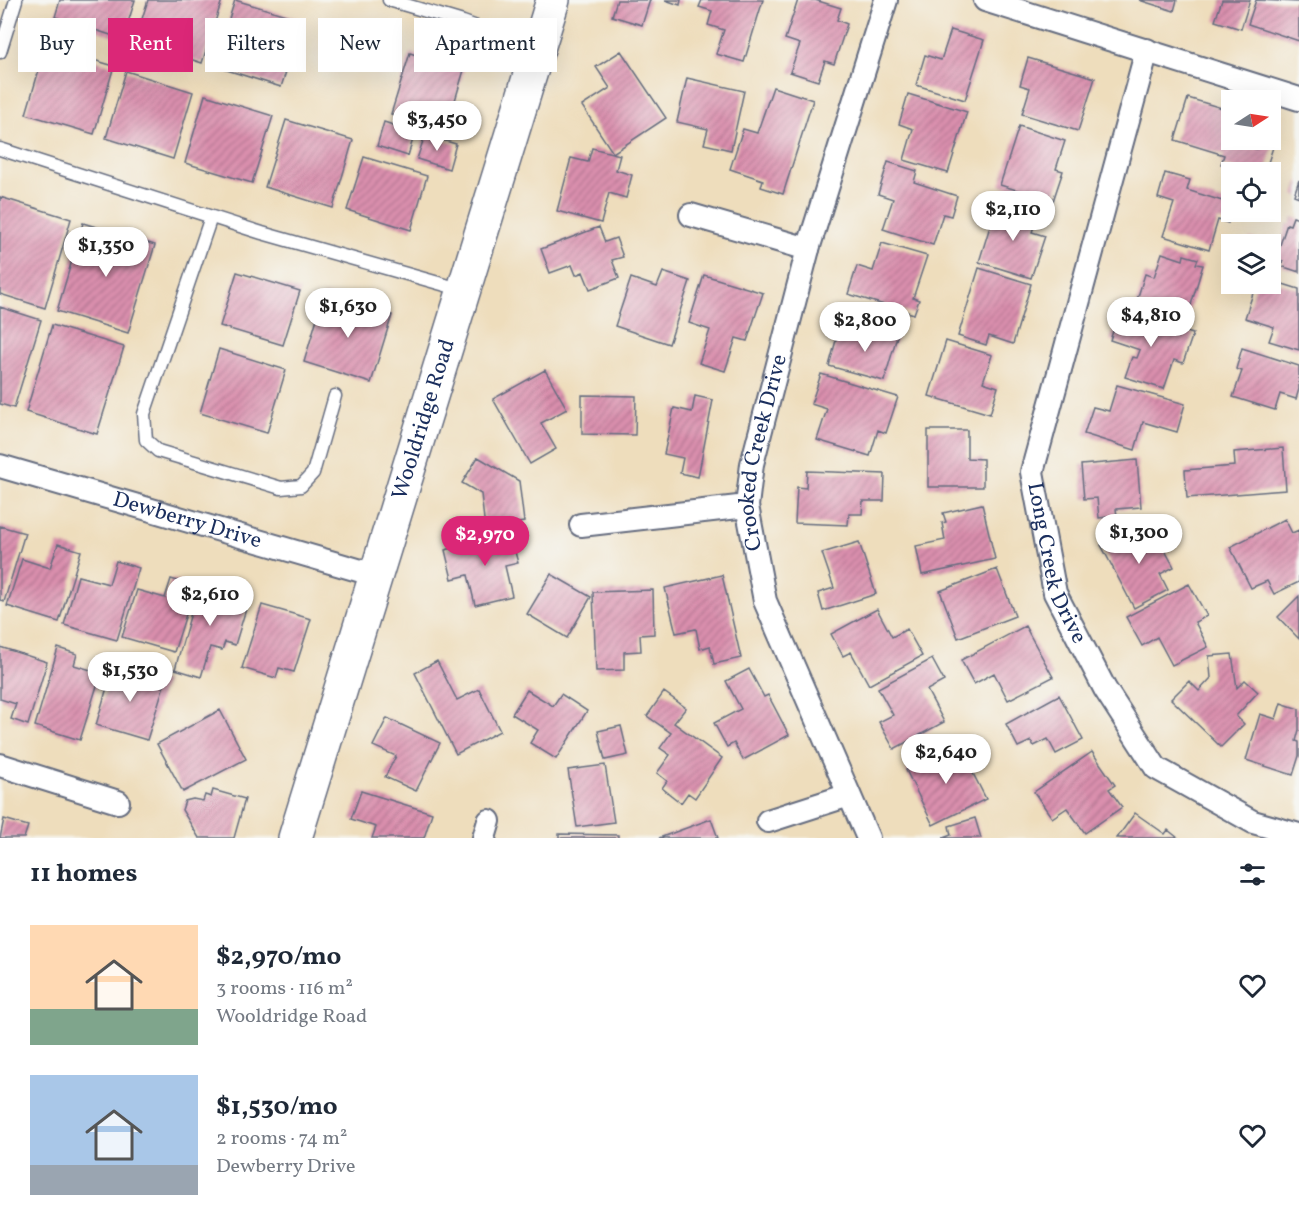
<!DOCTYPE html>
<html lang="en">
<head>
<meta charset="utf-8">
<style>
	:root { --surface:#fff; --page:#f2f2f3; --text:#1f2937; --muted:#747a83; --accent:#db2777 }
	body { margin:0; font-family:Vollkorn,serif; background:var(--page); color:var(--text); height:100vh; display:flex; flex-direction:column; font-size:22px; white-space:nowrap }
	* { box-sizing:border-box; margin:0 }
	p { font-size:20px; color:var(--muted) }
	.icon { flex:none; width:33px; height:33px; fill:none; stroke:currentColor; stroke-width:2; stroke-linecap:round; stroke-linejoin:round }
	.map { position:relative; height:838px; overflow:hidden }
	.panel { display:flex; flex-direction:column; background:var(--surface); flex:1 }
	.panel>* { flex:none }
	.hud { position:absolute; left:18px; top:18px; width:600px; height:54px; display:flex; gap:12px }
	.needle { width:39px; rotate:78deg }
	.tools { position:absolute; left:1221px; top:90px; display:grid; gap:12px }
	.tools a { display:grid; place-items:center; width:60px; height:60px; border-radius:0px; background:var(--surface); box-shadow:0 6px 24px #0002; font-size:30px }
	.price { position:absolute; translate:-50% -51px; padding:0 14px; border-radius:21px; background:#fff; color:#222; font-size:20px; line-height:39px; filter:drop-shadow(0 2px 3px #0008) }
	.price::after { content:''; position:absolute; left:50%; top:36px; width:18px; height:14px; margin-left:-9px; background:inherit; clip-path:polygon(0 0,100% 0,50% 100%) }
	.price.selected { background:var(--accent); color:#fff }
	ul { padding:0; list-style:none }
	li { display:flex; align-items:center; gap:18px; height:150px; padding:0 30px }
	li span { display:grid; place-items:center; flex:none; width:168px; height:120px; border-radius:0px; color:#555 }
	li>.icon { margin-inline-start:auto }
	span .icon { width:72px; height:72px; fill:#fffc; stroke-width:1 }
	li b { font-size:26px }
	h2 { display:flex; justify-content:space-between; align-items:center; height:72px; padding:0 30px; font-size:26px }
	.chip { padding:0 21px; border-radius:0px; background:var(--surface); box-shadow:0 6px 24px #0002; font-size:21px; line-height:54px }
	.chip.selected { background:var(--accent); color:#fff }
	.map>svg:first-child { display:block }
	.building { fill:url(#building-hatch) }
	.lines { fill:none; stroke-linecap:round; stroke-linejoin:round }
	.lane-casing { stroke:#656c7f; stroke-width:15 }
	.street-casing { stroke:#656c7f; stroke-width:26 }
	.secondary-casing { stroke:#656c7f; stroke-width:36 }
	.lane { stroke:#fff; stroke-width:12 }
	.street { stroke:#fff; stroke-width:22 }
	.secondary { stroke:#fff; stroke-width:33 }
	.labels { text-anchor:middle; dominant-baseline:central; stroke-width:6; stroke-linejoin:round; paint-order:stroke }
	.street-label { font-size:22px; fill:#1b2f5e; stroke:#f6f6f2 }
</style>
</head>
<body>
<div class="map">
<svg width="1299" height="838" viewBox="0 0 1299 838">
	<defs>
		<pattern id="building-hatch" width="6" height="6" patternUnits="userSpaceOnUse" patternTransform="scale(1.5)"><rect width="6" height="6" fill="#da8fad"/><path d="M-1 1l2-2M0 6l6-6M5 7l2-2" fill="none" stroke="#b07590"/></pattern>
	</defs>
	<rect width="100%" height="100%" fill="#f6f6f2"/>
	<filter id="ink" filterUnits="userSpaceOnUse"><feTurbulence type="fractalNoise" baseFrequency=".0167" numOctaves="2"/><feDisplacementMap in="SourceGraphic" scale="12" xChannelSelector="R" yChannelSelector="G"/><feConvolveMatrix kernelMatrix="1 2 1 2 8 2 1 2 1" color-interpolation-filters="sRGB"/></filter>
	<filter id="wash" filterUnits="userSpaceOnUse"><feTurbulence type="fractalNoise" baseFrequency=".008" numOctaves="4" result="noise"/><feDisplacementMap in="SourceGraphic" scale="24" xChannelSelector="R" yChannelSelector="G"/><feGaussianBlur stdDeviation="1.35" result="paint"/><feColorMatrix in="noise" values="0 0 0 0 0 0 0 0 0 0 0 0 0 0 0 0 0 1.4 0 .05"/><feComposite in="paint" operator="in"/></filter>
	<g filter="url(#wash)">
		<rect width="100%" height="100%" fill="#eeddbc"/>
		<g id="blocks">
			<path class="building" d="M60,0H135L123,39L55,17Z
				M148,0H222L202,63L135,41Z
				M235,0L303,20L281,87L214,66Z
				M617,0H650L642,25L612,16Z
				M665,0H681L680,5Z
				M702,0H763L744,62L716,54L724,30L708,25L712,11L699,7Z
				M798,0H815L841,8L837,20L847,24L834,64L825,61L818,81L790,72L800,44L785,39Z
				M1139,0H1177L1174,11Z
				M1222,0H1250L1241,29L1215,21Z
				M1256,0L1299,2V41L1248,24Z
				M951,30L984,40L965,100L916,85L925,55L941,60Z
				M46,46L114,66L94,134L26,114Z
				M621,51L666,118L613,153L582,106L610,88L596,67Z
				M410,53L464,70L446,131L391,114Z
				M1028,58L1095,78L1078,131L1022,114L1030,88L1020,85Z
				M126,71L193,92L173,159L106,138Z
				M687,78L744,91L731,150L704,144L708,129L677,122Z
				M773,87L813,100L783,194L761,187L763,180L730,169L743,129L757,133Z
				M908,94L967,112L948,173L904,160L913,129L899,124Z
				M205,95L273,116L252,183L185,163Z
				M1188,98L1232,111V140H1235L1234,143L1256,149L1259,140L1275,141L1265,172H1246L1221,164L1224,155L1175,140Z
				M286,120L353,140L333,208L265,187Z
				M384,122L415,132L408,156L377,146Z
				M1019,126L1065,141L1056,169L1063,171L1053,201L1000,185Z
				M425,135L456,144L449,169L417,159Z
				M592,148L620,155L616,170L632,175L626,198L609,193L601,223L557,211L571,158L588,162Z
				M364,157L427,176L411,230L347,210Z
				M888,162L917,171L914,182L957,196L951,216L943,214L933,245L883,229L893,199L878,194Z
				M1165,173L1190,180L1187,190L1232,204L1228,223L1218,220L1209,250L1163,236L1174,203L1158,198Z
				M1299,180V197L1294,195Z
				M0,197L71,219L45,308L0,294Z
				M1011,204L1039,213L1032,232L1045,236L1031,278L979,262L995,210L1008,214Z
				M1293,217L1299,219V272L1281,266L1283,261L1270,257V245L1279,248L1287,224L1290,225Z
				M83,223L155,245L128,333L57,311Z
				M599,227L605,242L616,238L623,257L612,260L619,278L590,289L583,272L576,275L572,265L550,273L541,249Z
				M1250,238L1268,244H1248Z
				M882,243L927,256L913,298L919,300L914,314L848,294L857,266L873,271Z
				M1162,253L1183,260L1184,255L1198,259L1196,264L1203,265L1187,318L1136,303L1145,274L1154,277Z
				M979,268L1031,284L1013,344L989,336L986,345L958,336Z
				M237,272L300,291L283,345L220,326Z
				M663,272L690,281L669,344L615,326L631,278L657,287Z
				M704,275L763,293L747,341L736,338L725,371L699,363L710,330L689,323Z
				M1270,280L1299,289V350L1269,341L1274,327L1245,318L1256,284H1270Z
				M324,295L392,315L371,383L304,362Z
				M0,307L41,320L14,408L0,404Z
				M1120,311L1193,334L1183,363L1174,360L1164,389L1125,377L1132,357L1137,358L1140,350L1110,340Z
				M52,325L124,347L97,434L26,412Z
				M870,325L898,333L884,381L829,366L838,333L865,341Z
				M946,341L992,355L983,382L998,387L990,414L929,396Z
				M1242,348L1299,366V389L1296,399L1280,394L1275,410L1233,397L1242,371L1236,369Z
				M219,349L286,370L267,433L200,413Z
				M545,370L567,409L541,423L556,449L530,464L493,399Z
				M821,374L898,397L886,433L878,430L870,456L817,440L827,409L811,404Z
				M1117,385L1185,404L1177,432L1143,422L1135,450L1084,434L1093,407L1109,411Z
				M582,395L636,396L635,435L582,434Z
				M695,396L713,400L698,477L680,473L683,458L664,454L674,408L692,412Z
				M928,430H967V458L983,459V487H928Z
				M1283,448L1286,490L1187,498L1185,470L1235,466L1234,452Z
				M478,457L519,481L524,522L485,528L481,494L462,483Z
				M1137,460L1141,507L1116,509L1117,516L1099,518L1097,498L1084,499L1081,465Z
				M807,471L885,474L884,501H863L862,514H849L848,525L795,523L797,487L806,488Z
				M982,504L995,559L922,575L916,546L945,540L942,523L946,522L943,513Z
				M1285,519L1292,533L1299,530V582L1274,594L1267,581L1251,588L1230,547Z
				M0,526L25,533L4,602L0,600Z
				M1134,527L1143,543L1157,536L1174,567L1160,574L1168,590L1134,608L1101,545Z
				M510,533L518,563L505,566L512,596L475,605L468,575L452,579L445,550Z
				M859,542L876,594L823,611L818,593L834,588L822,553Z
				M58,544L81,551L59,622L7,606L22,559L50,568Z
				M116,561L139,568L117,640L64,625L78,576L109,584Z
				M997,569L1015,616L958,638L940,591Z
				M551,574L591,597L567,638L527,614Z
				M722,575L741,658L714,664L710,646L700,649L696,629L676,633L665,588Z
				M171,579L195,586L174,652L122,637L137,590L165,598Z
				M1189,584L1207,616L1195,622L1208,647L1172,665L1157,637L1142,646L1126,617Z
				M199,585L249,599L235,645L225,642L222,650L210,647L201,677L175,669Z
				M653,590L654,634L640,635L641,651L624,652V670L596,671L593,592Z
				M1299,596V639L1278,617Z
				M262,605L311,619L294,672L279,668L276,678L242,668Z
				M877,609L892,637L907,629L922,656L869,685L851,652L843,656L831,634Z
				M1025,626L1053,677L1008,700L994,673L974,684L961,660Z
				M0,647L47,662L28,725L11,719L16,704L0,699Z
				M58,648L77,654L74,665L101,673L80,740L35,726Z
				M1232,654L1237,688L1245,680L1258,692L1236,716L1244,724L1221,747L1171,699L1189,681L1199,691L1211,678L1209,656Z
				M932,659L944,681L927,690L944,722L894,749L879,722L893,715L878,688Z
				M437,661L457,700L479,689L500,731L456,754L415,673Z
				M113,667L165,682L147,740L96,725Z
				M749,669L764,697L768,695L789,735L743,760L734,743L727,747L714,723L741,709L726,681Z
				M527,690L553,706L561,694L587,711L556,759L530,743L538,730L512,714Z
				M664,692L686,708L674,723L722,758L695,798L688,793L681,803L662,788L667,781L657,773L670,755L660,748L671,733L647,716Z
				M1059,695L1083,740L1056,754L1048,739L1034,746L1031,741L1018,747L1006,724Z
				M1281,703L1299,709V730L1296,741L1299,742V756L1293,775L1246,760L1260,714L1276,719Z
				M220,710L246,759L183,792L157,744Z
				M387,718L440,743L416,791L385,777L396,756L373,746Z
				M621,726L628,755L605,760L598,731Z
				M958,744L986,799L933,825L906,770Z
				M1092,752L1115,785L1109,789L1122,807L1085,833L1067,808L1052,818L1034,792Z
				M605,765L614,822L577,827L568,770Z
				M213,790L245,799L234,838H199L182,810L185,801L193,799L203,801L205,795L211,797Z
				M361,791L432,813L424,838H372L376,827L351,819Z
				M1135,813L1165,834L1168,830L1178,838H1117Z
				M975,818L981,838H943L951,835L949,826Z
				M4,819L28,826L24,838H0Z
				M711,819L718,838H659Z
				M559,834L618,835V838H559Z"/>
		</g>
	</g>
	<g filter="url(#ink)">
		<use href="#blocks" fill-opacity="0" stroke="#656c7f" stroke-width="1.5"/>
		<g class="lines">
			<defs>
				<path id="lane" d="M389,0L463,22L537,49
					M0,52L16,0
					M0,149L262,233L463,290
					M211,217L144,414L146,440L158,451L281,488L301,486L313,473L335,396"/>
				<g id="street">
					<path d="M985,0L1299,99"/>
					<path id="s1" d="M1147,50L1032,472L1055,593L1105,689L1156,768L1253,822L1299,835"/>
					<path d="M691,215L808,249"/>
					<path id="s2" d="M0,466L375,575"/>
					<path d="M581,525L747,506"/>
					<path d="M0,765L118,802"/>
					<path d="M768,821L849,795"/>
					<path d="M484,838L489,821"/>
					<path id="s3" d="M868,838L765,601L747,506L752,464L808,249L886,0"/>
				</g>
				<g id="secondary">
					<path id="s4" d="M295,838L553,0"/>
				</g>
			</defs>
			<use href="#lane" class="lane-casing"/>
			<use href="#street" class="street-casing"/>
			<use href="#secondary" class="secondary-casing"/>
			<use href="#lane" class="lane"/>
			<use href="#street" class="street"/>
			<use href="#secondary" class="secondary"/>
		</g>
	</g>
	<g class="labels">
		<g class="street-label">
			<text stroke="none"><textPath href="#s4" startOffset="438">Wooldridge Road</textPath></text>
			<text stroke="none"><textPath href="#s3" startOffset="410">Crooked Creek Drive</textPath></text>
			<text stroke="none"><textPath href="#s2" startOffset="195">Dewberry Drive</textPath></text>
			<text stroke="none"><textPath href="#s1" startOffset="532">Long Creek Drive</textPath></text>
		</g>
	</g>
</svg>
<div class="tools">
<a><svg class="needle" viewBox="-14 -14 28 28"><path d="M0-13l5 13h-10z" fill="#e53935"/><path d="M0 13l5-13h-10z" fill="#747a83"/></svg></a>
<a><svg class="icon" aria-label="locate" viewBox="0 0 24 24"><circle cx="12" cy="12" r="6"/><path d="M12 2v4M12 18v4M2 12h4M18 12h4"/></svg></a>
<a><svg class="icon" aria-label="layers" viewBox="0 0 24 24"><path d="M12 4l9 5-9 5-9-5zM3 14l9 5 9-5"/></svg></a>
</div>
<b class="price" style="left:437px;top:152px">$3,450</b>
<b class="price" style="left:1013px;top:242px">$2,110</b>
<b class="price" style="left:106px;top:278px">$1,350</b>
<b class="price" style="left:348px;top:339px">$1,630</b>
<b class="price" style="left:1151px;top:348px">$4,810</b>
<b class="price" style="left:865px;top:353px">$2,800</b>
<b class="price" style="left:1139px;top:565px">$1,300</b>
<b class="price selected" style="left:485px;top:567px">$2,970</b>
<b class="price" style="left:210px;top:627px">$2,610</b>
<b class="price" style="left:130px;top:703px">$1,530</b>
<b class="price" style="left:946px;top:785px">$2,640</b>
<div class="hud">
<a class="chip">Buy</a>
<a class="chip selected">Rent</a>
<a class="chip">Filters</a>
<a class="chip">New</a>
<a class="chip">Apartment</a>
</div>
</div>
<section class="panel">
<h2>11 homes<svg class="icon" aria-label="filters" viewBox="0 0 24 24"><path d="M4 7h16M4 17h16"/><circle cx="9" cy="7" r="2"/><circle cx="15" cy="17" r="2"/></svg></h2>
<ul>
<li><span style="background:linear-gradient(#ffd9b3 70%,#7fa58c 0)"><svg class="icon" aria-label="home" viewBox="0 0 24 24"><path d="M3 11l9-7 9 7M6 9v11h12V9"/></svg></span><div><b>$2,970/mo</b><p>3 rooms · 116 m²</p><p>Wooldridge Road</p></div><svg class="icon" aria-label="heart" viewBox="0 0 24 24"><path d="M12 20l-8-8c-3-5 5-10 8-4 3-6 11-1 8 4z"/></svg></li>
<li><span style="background:linear-gradient(#a9c7e8 75%,#9aa5b1 0)"><svg class="icon" aria-label="home" viewBox="0 0 24 24"><path d="M3 11l9-7 9 7M6 9v11h12V9"/></svg></span><div><b>$1,530/mo</b><p>2 rooms · 74 m²</p><p>Dewberry Drive</p></div><svg class="icon" aria-label="heart" viewBox="0 0 24 24"><path d="M12 20l-8-8c-3-5 5-10 8-4 3-6 11-1 8 4z"/></svg></li>
</ul>
</section>
</body>
</html>
